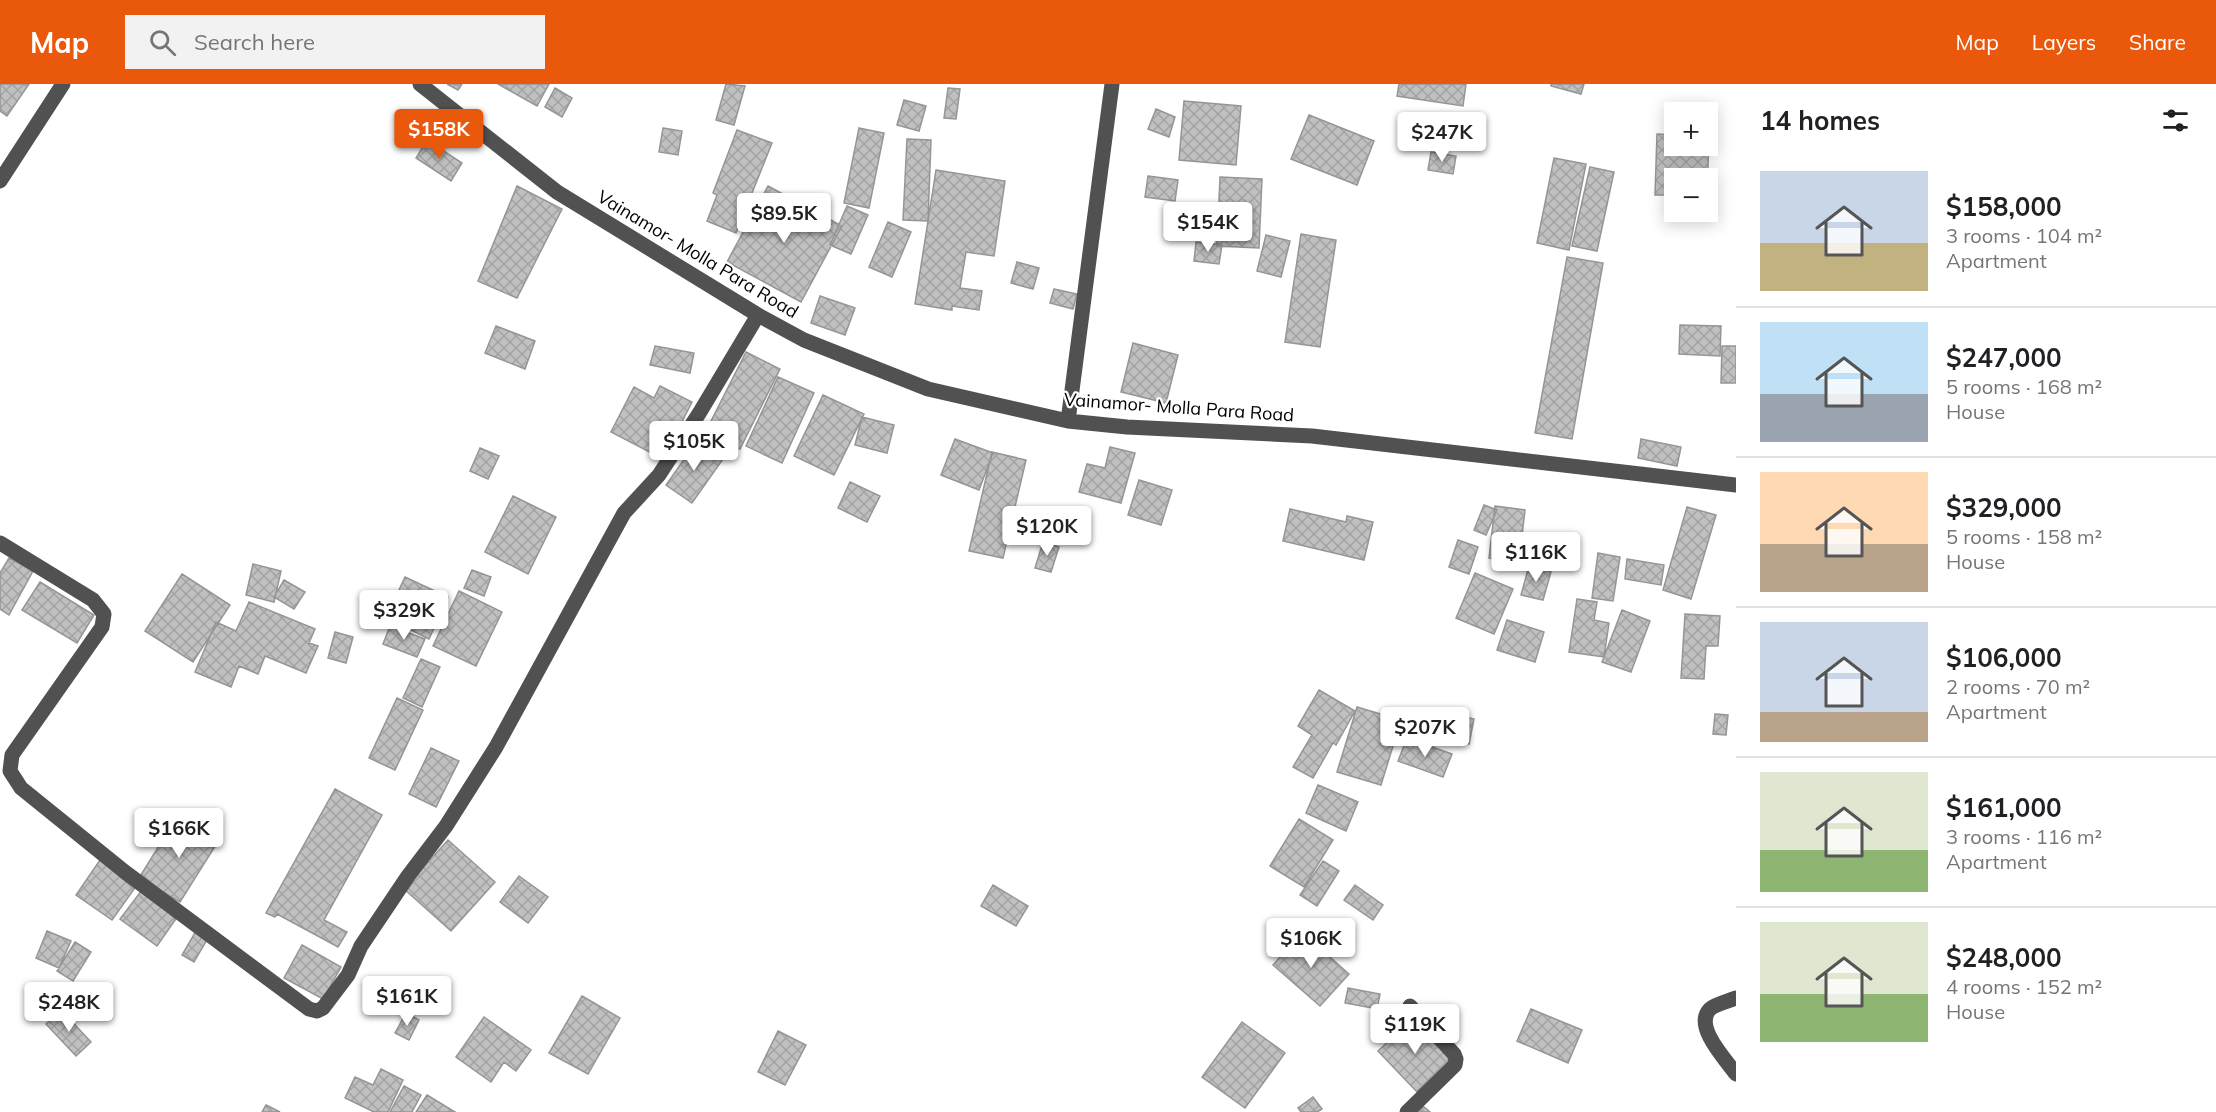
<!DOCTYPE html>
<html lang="en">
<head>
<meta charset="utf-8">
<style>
	:root { --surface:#fff; --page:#f2f2f2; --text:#202124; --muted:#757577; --line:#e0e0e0; --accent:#ea580c }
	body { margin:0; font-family:Mulish,sans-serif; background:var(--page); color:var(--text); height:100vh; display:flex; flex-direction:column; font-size:22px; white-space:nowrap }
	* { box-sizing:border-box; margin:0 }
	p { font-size:20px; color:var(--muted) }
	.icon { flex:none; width:33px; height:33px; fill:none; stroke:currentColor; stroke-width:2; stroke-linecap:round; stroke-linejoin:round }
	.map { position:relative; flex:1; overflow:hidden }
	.side { display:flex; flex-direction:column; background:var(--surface); width:480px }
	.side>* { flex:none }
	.tools { position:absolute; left:1664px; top:18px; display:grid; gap:12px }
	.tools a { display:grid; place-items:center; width:54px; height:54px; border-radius:0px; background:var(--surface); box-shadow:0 3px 15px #0003; font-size:30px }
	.price { position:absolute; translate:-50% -51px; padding:0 14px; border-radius:6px; background:#fff; color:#222; font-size:20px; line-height:39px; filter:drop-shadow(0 2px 3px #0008) }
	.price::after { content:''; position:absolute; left:50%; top:36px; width:18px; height:14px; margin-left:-9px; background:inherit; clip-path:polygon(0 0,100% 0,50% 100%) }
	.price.selected { background:var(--accent); color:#fff }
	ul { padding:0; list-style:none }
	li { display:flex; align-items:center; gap:18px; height:150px; padding:0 24px }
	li+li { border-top:2px solid var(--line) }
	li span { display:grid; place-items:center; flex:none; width:168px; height:120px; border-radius:0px; color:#555 }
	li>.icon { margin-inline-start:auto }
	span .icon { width:72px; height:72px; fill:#fffc; stroke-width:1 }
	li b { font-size:26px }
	h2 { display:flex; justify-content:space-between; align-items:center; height:72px; padding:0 24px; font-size:26px }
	header { display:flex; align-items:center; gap:36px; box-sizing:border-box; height:84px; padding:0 30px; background:var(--accent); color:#fff }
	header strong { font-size:28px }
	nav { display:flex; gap:33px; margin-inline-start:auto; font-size:21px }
	.search { width:420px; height:54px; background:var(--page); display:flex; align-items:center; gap:15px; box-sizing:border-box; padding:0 21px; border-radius:0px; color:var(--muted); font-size:22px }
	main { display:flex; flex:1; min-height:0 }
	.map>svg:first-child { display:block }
	.building { fill:url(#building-cross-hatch); stroke:#959595; stroke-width:1.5 }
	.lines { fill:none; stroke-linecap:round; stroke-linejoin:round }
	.minor { stroke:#515151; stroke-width:15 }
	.labels { text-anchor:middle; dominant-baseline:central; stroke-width:4.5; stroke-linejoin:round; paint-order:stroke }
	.street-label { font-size:18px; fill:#000; stroke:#fff }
</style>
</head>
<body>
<header>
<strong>Map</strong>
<div class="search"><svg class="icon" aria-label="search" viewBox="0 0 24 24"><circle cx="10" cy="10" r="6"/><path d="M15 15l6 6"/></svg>Search here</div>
<nav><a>Map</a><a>Layers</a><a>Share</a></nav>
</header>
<main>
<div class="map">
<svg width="1736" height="1028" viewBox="0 0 1736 1028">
	<defs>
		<pattern id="building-cross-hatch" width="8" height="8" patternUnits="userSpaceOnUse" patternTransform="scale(1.5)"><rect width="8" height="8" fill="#c0c0c0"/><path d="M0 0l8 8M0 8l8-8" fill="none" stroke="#a3a3a3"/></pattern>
	</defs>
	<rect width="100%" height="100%" fill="#fff"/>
	<path class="building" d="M0,0H29L7,32L0,27Z
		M447,0H462L458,6Z
		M498,0H549L537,22Z
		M726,0L745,2L734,41L716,36Z
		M1399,0H1466L1463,22L1397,12Z
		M1551,0H1584L1581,10L1551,2Z
		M555,4L572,14L562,33L545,23Z
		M948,4L960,5L956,35L944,34Z
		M904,16L926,22L919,47L897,41Z
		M1184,17L1241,22L1236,81L1179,76Z
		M1156,25L1175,33L1169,53L1148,45Z
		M1309,31L1374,57L1357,101L1291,75Z
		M663,44L682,47L678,71L659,68Z
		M859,44L884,49L869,124L844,119Z
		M737,46L772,59L736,149L707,137L717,111L713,109Z
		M1657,50L1674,51V62H1707V52H1709L1707,112V94H1674V111H1655Z
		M907,55L931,56L928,137L903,136Z
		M427,56L462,79L451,97L416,74Z
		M1431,68L1456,72L1453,90L1428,86Z
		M1554,74L1586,80L1569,166L1537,159Z
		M1590,83L1614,88L1597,167L1572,162Z
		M936,86L1005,97L994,172L966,168L960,204L982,207L979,226L952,222V226L915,220Z
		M1148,92L1178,96L1175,117L1145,113Z
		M1220,93L1262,95L1259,164L1217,162Z
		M517,102L562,125L517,214L478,197Z
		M768,102L842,142L801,218L727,178Z
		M847,122L868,131L851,170L830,161Z
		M888,138L911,148L892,193L869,183Z
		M1301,150L1336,156L1320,263L1285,258Z
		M1266,151L1290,157L1281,193L1257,187Z
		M1196,158L1222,161L1219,180L1194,177Z
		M1567,173L1603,179L1572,355L1535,349Z
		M1017,178L1039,184L1033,205L1011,199Z
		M1054,205L1077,210L1073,225L1050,219Z
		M820,212L855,224L845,251L811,239Z
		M1680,241L1721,242L1720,272L1679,270Z
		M496,242L535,257L525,285L485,269Z
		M1133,259L1178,271L1166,319L1121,308Z
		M655,262L694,269L690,289L650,281Z
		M1722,262H1736V299H1721Z
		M746,268L780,285L740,365L705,349Z
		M778,293L814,309L782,379L746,362Z
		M660,302L692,318L663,375L611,348L634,303L654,314Z
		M823,311L864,330L834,391L794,372Z
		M862,333L894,341L887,369L855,361Z
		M955,355L993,369L979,406L941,391Z
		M1641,355L1681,363L1677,382L1638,374Z
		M697,357L723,375L692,419L666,401Z
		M1110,363L1135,369L1121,419L1079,408L1087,380L1105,384Z
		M480,364L499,372L488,395L470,387Z
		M992,368L1026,376L1003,474L969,467Z
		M1139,396L1172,406L1161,441L1128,431Z
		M850,398L880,412L867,438L838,424Z
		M513,412L556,433L528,490L485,468Z
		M1484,421L1497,426L1486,451L1474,446Z
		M1495,422L1525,426L1519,478L1489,474Z
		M1687,423L1716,431L1691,515L1663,506Z
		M1290,425L1346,438L1347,432L1373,438L1364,476L1283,457Z
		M1458,456L1478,463L1469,490L1449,483Z
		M1043,458L1059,463L1051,488L1035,484Z
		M1598,469L1620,473L1613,517L1592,514Z
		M9,474L33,487L9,531L0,525V489Z
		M1627,475L1664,481L1661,501L1625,495Z
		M253,480L281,487L274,518L246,511Z
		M1529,482L1551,488L1543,516L1521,511Z
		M472,486L491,493L484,512L464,504Z
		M1475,489L1513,505L1494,550L1456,534Z
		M182,490L230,521L193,578L145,547Z
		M405,493L448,513L429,555L386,534Z
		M284,496L305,508L294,525L274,513Z
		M40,498L94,531L77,559L22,526Z
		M459,507L502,528L476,582L433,562Z
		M1577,515L1597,518L1594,536L1609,539L1604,573L1569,568Z
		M249,518L315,545L309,559L318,562L306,589L265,572L258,590L239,582L231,603L195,588L216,538L236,547Z
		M1622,526L1650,537L1631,588L1602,578Z
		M1685,530L1720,532L1718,562H1706L1704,595L1681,594Z
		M1507,536L1544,548L1535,578L1497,566Z
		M390,542L425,555L417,573L383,560Z
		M335,548L353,553L346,579L328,574Z
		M421,575L440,583L422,623L403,614Z
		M1319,606L1355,627L1336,661L1333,659L1313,694L1293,683L1312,651L1298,642Z
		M397,614L423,626L395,686L369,674Z
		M1357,623L1401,636L1381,701L1337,688Z
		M1448,629L1474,635L1469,660L1442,654Z
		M1715,630L1728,631L1726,651L1713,650Z
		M1407,654L1452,670L1443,693L1398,677Z
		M431,664L459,677L436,723L409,710Z
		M1318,701L1358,718L1346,747L1306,729Z
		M335,705L382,731L324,836L347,848L338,863L277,830L275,833L266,829Z
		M178,731L219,756L180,818L139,794Z
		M1299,735L1333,756L1304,803L1270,782Z
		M448,756L495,798L451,847L404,805Z
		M100,776L137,801L112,836L76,811Z
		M1323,777L1339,787L1317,822L1300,811Z
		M519,792L548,813L528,839L500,818Z
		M993,801L1028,822L1016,842L981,822Z
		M1355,801L1383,821L1373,836L1344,816Z
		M142,806L178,832L157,862L120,835Z
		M47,847L71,857L59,884L36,874Z
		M196,847L208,854L194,878L182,871Z
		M1302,848L1349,890L1320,922L1273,881Z
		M75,858L91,868L73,897L57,887Z
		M302,861L341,883L323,915L284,894Z
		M1348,904L1380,910L1377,925L1345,919Z
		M582,912L620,934L588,990L549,969Z
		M1531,925L1582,946L1568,979L1517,957Z
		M61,926L91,958L76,972L46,940Z
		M406,929L419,936L409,956L395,949Z
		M484,933L531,966L516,987L504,978L491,998L456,973Z
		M1413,934L1452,975L1417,1008L1378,967Z
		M1242,938L1285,969L1245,1024L1202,993Z
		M778,947L806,961L785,1001L758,988Z
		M381,985L403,996L388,1028H374L345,1014L355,993L373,1001Z
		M404,1002L421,1011L412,1028H390Z
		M427,1011L455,1028H416Z
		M1313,1013L1322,1025L1317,1028H1301L1298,1024Z
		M266,1021L280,1028H262Z
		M1423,1022L1430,1028H1418Z"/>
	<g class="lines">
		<path class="minor" d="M420,0L557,108L758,231L804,256L928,305L1068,337L1127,343L1312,352L1736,401
			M0,97L63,0
			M1068,337L1112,0
			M0,459L93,516L104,530L102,543L12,671L10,687L21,704L125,788L309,925L317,927L323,924L348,891L361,862L408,792L446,742L496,663L624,429L659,391L700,328L758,231
			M1736,914C1729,917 1716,920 1710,925C1693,942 1726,976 1736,990
			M1407,1028L1455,981L1456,975L1454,970L1410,922"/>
	</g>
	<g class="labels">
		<g class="street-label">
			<text transform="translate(698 170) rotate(31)">Vainamor- Molla Para Road</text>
			<text transform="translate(1179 323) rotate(4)">Vainamor- Molla Para Road</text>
		</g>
	</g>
</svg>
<div class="tools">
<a>+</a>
<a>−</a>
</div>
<b class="price selected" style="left:439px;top:76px">$158K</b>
<b class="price" style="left:1442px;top:79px">$247K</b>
<b class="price" style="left:784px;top:160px">$89.5K</b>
<b class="price" style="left:1208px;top:169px">$154K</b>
<b class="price" style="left:694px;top:388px">$105K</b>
<b class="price" style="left:1047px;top:473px">$120K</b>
<b class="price" style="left:1536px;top:499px">$116K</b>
<b class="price" style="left:404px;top:557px">$329K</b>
<b class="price" style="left:1425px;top:674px">$207K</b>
<b class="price" style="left:179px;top:775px">$166K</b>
<b class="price" style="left:1311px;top:885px">$106K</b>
<b class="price" style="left:407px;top:943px">$161K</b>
<b class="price" style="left:69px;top:949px">$248K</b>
<b class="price" style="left:1415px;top:971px">$119K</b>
</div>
<section class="side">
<h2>14 homes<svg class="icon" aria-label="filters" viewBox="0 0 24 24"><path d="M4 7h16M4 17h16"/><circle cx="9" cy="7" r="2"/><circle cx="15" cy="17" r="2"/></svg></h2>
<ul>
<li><span style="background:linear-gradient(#c9d6e8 60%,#c2b280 0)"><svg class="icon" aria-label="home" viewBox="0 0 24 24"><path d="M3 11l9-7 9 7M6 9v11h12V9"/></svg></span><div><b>$158,000</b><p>3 rooms · 104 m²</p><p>Apartment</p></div></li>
<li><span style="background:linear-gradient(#bfe0f5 60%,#9aa5b1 0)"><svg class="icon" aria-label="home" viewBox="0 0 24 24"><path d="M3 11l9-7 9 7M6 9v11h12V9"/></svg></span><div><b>$247,000</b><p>5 rooms · 168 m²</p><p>House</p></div></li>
<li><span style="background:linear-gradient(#ffd9b3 60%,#b9a48a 0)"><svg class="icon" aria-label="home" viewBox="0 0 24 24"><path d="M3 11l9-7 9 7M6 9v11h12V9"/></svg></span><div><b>$329,000</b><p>5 rooms · 158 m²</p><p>House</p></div></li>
<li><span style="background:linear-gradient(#c9d6e8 75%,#b9a48a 0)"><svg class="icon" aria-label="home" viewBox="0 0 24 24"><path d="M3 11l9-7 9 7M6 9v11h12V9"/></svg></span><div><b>$106,000</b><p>2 rooms · 70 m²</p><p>Apartment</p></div></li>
<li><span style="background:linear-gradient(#dfe7d0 65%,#8fb573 0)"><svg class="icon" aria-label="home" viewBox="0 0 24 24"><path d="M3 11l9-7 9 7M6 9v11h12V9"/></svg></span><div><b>$161,000</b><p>3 rooms · 116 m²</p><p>Apartment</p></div></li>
<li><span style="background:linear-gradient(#dfe7d0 60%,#8fb573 0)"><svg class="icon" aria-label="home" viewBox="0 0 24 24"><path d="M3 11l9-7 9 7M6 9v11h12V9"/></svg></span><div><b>$248,000</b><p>4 rooms · 152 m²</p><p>House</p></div></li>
</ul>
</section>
</main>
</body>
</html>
